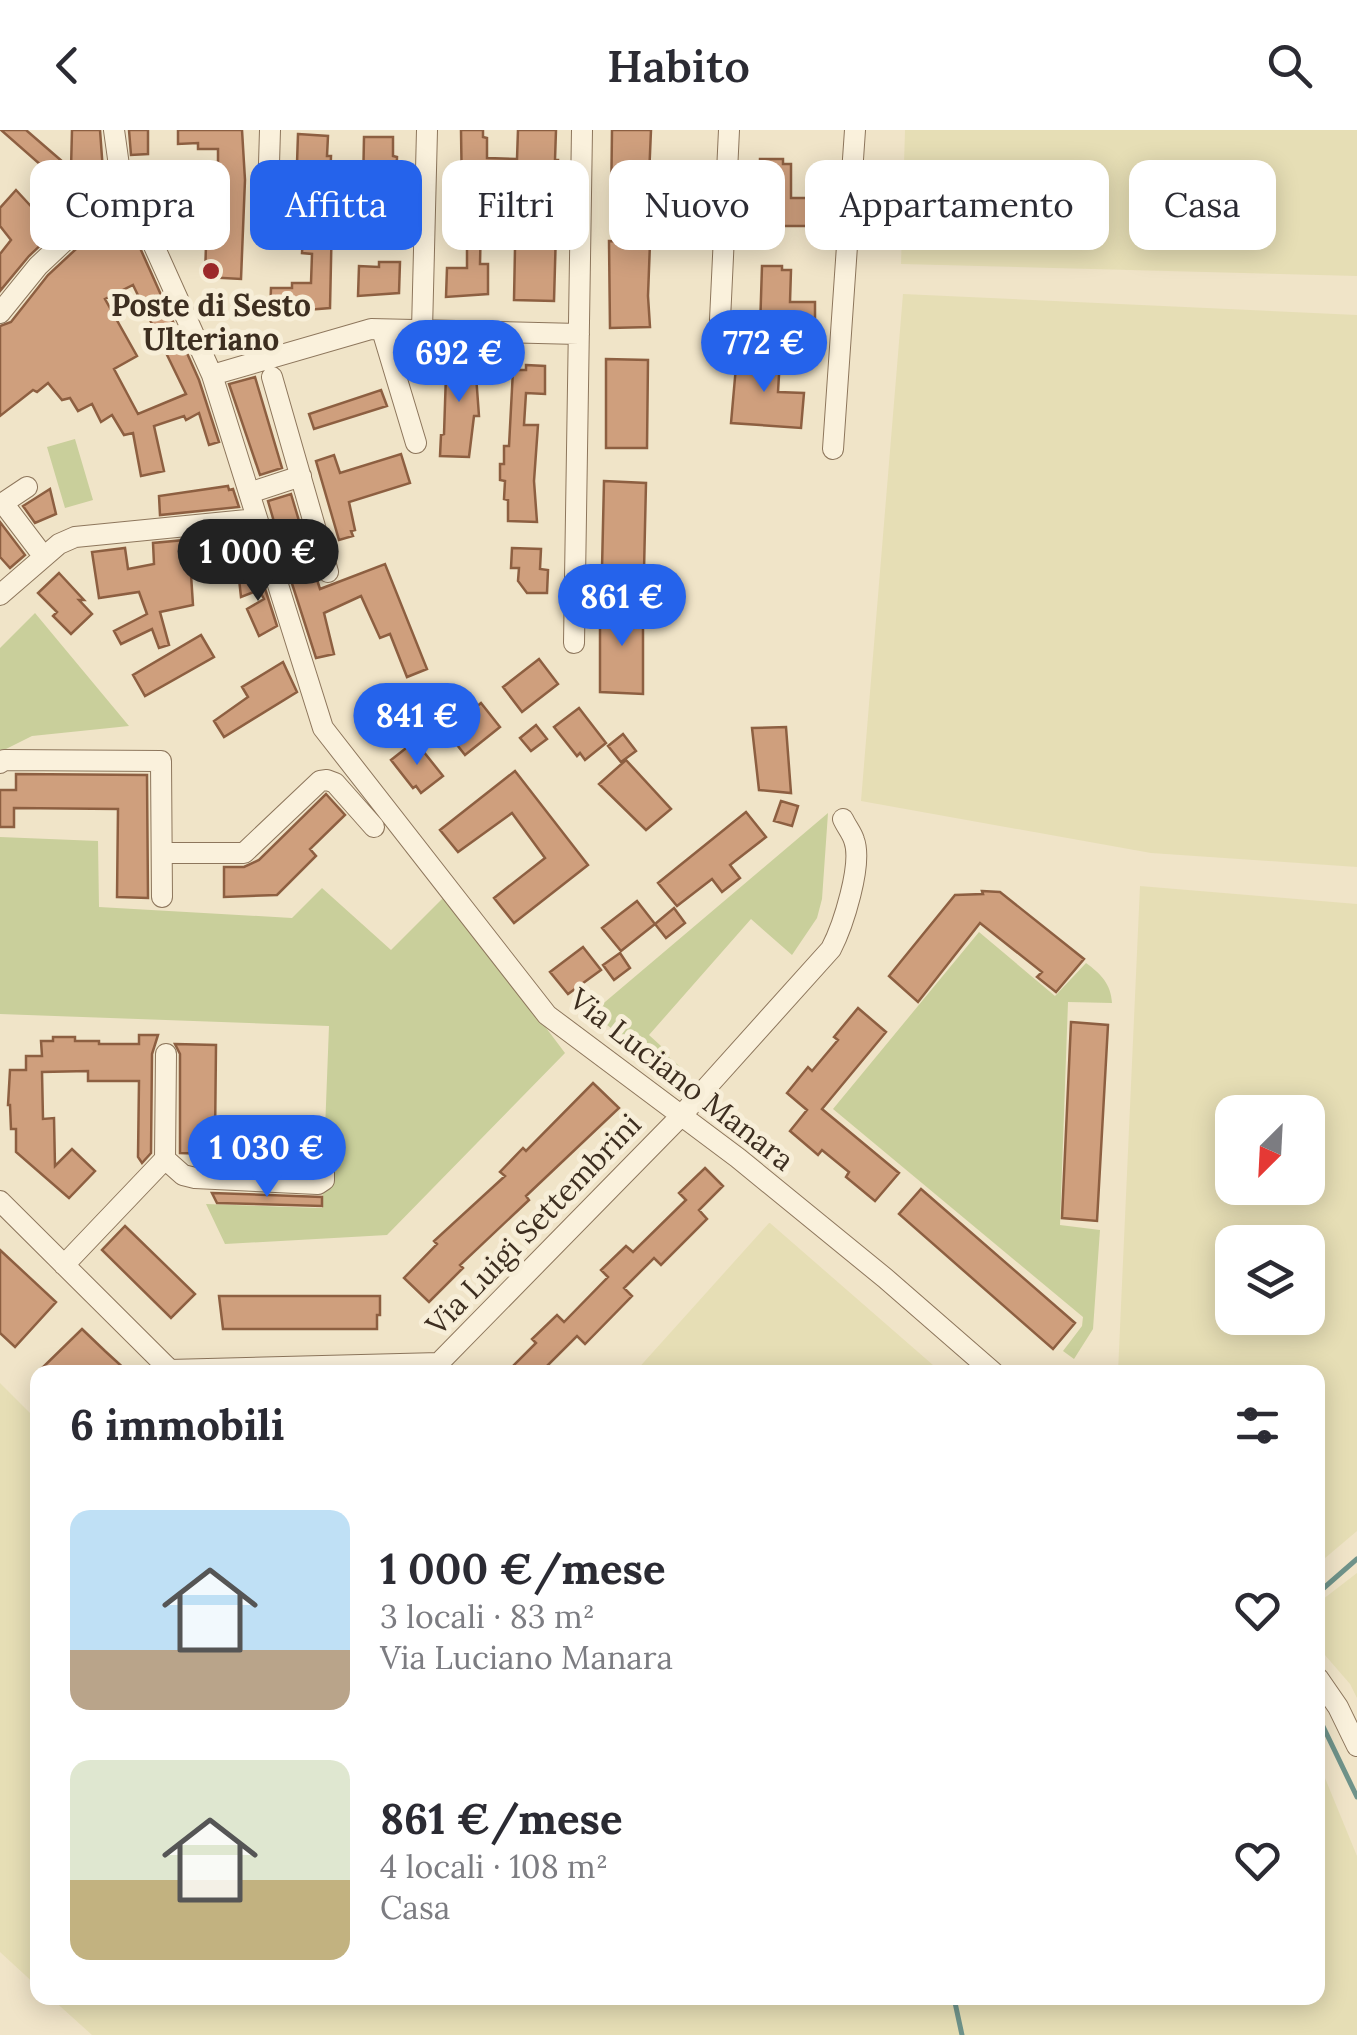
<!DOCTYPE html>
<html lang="it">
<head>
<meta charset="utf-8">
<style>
	:root { --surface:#fff; --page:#f2f2f3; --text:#2b2b33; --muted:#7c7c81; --accent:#2563eb }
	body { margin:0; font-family:Lora,serif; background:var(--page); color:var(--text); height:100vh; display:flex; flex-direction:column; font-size:38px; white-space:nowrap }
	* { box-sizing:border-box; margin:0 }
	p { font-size:32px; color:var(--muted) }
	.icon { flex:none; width:55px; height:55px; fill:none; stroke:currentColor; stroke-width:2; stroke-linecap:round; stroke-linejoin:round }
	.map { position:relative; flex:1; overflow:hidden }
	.side { position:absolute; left:30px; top:1235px; width:1295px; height:640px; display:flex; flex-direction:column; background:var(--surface); border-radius:20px; box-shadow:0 5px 25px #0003 }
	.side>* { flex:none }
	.guide { position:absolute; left:30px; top:30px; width:1298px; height:90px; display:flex; gap:20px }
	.needle { width:65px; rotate:204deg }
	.controls { position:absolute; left:1215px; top:965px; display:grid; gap:20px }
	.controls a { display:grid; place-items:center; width:110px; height:110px; border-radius:20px; background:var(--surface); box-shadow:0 5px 25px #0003; font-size:50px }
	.price { position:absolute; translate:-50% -85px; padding:0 22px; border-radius:35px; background:var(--accent); color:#fff; font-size:32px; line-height:65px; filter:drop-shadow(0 2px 5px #0008) }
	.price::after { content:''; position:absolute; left:50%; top:60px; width:30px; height:22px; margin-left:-15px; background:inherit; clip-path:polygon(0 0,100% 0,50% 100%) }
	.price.selected { background:#222; color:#fff }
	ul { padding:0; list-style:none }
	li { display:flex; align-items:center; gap:30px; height:250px; padding:0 40px }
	li span { display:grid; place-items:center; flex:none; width:280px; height:200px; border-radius:20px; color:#555 }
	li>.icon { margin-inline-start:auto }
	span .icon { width:120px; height:120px; fill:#fffc; stroke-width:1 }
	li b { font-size:42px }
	h2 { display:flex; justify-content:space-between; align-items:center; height:120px; padding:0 40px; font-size:42px }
	.tag { padding:0 35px; border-radius:20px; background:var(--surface); box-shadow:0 5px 25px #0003; font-size:35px; line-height:90px }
	.tag.selected { background:var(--accent); color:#fff }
	header { display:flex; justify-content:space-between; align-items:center; height:130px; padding:0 40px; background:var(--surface); font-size:45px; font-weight:600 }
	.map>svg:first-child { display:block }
	.farmland { fill:#e6deb5; fill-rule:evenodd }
	.green { fill:#c9cf9b }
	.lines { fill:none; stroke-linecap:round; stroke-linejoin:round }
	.stream { stroke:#6f938a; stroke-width:5 }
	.building { fill:#cf9f7d; stroke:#8d5f41; stroke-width:2.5; fill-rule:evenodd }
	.minor-casing { stroke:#8d765c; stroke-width:22 }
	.minor { stroke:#faf1dc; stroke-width:20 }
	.poi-dot { fill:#9e2a2b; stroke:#f7eed8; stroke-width:4 }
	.labels { text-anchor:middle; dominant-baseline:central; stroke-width:10; stroke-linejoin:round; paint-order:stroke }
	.poi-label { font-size:30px; font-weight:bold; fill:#3d2e20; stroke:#f7eed8 }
	.street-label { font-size:30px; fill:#3d2e20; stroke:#f7eed8 }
</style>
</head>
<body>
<header><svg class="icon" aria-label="back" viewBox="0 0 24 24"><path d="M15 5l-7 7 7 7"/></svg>Habito<svg class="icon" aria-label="search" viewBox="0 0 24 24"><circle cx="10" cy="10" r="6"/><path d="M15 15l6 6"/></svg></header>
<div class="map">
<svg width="1357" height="1905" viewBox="0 0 1357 1905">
	<rect width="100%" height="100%" fill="#f0e4c8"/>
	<path class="farmland" d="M905,0H1357V146L901,134Z
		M903,164L1357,185V737L1151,723L861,671Z
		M1140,756L1357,774V1401L1318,1434V1242H1118ZM1232,982H1308V1058H1232ZM1232,1112H1308V1188H1232Z
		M769,1093H770L941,1242H635Z
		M0,1253L37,1290V1856L0,1822Z
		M1357,1443V1568L1350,1554L1318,1517V1473Z
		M1318,1631L1357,1726V1905H92L51,1868H1318Z"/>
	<path class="green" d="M75,309L93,370L65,378L47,317Z
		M35,483L129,596L32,606L0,622V518Z
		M828,683L822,769L817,788L792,825L751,789L649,905L661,916L660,919L686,942L675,949L592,883Z
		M0,707L98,711L99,777L292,788L322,758L391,820L446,765L565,923L387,1105L225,1114L206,1074L322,1078L329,896L0,884Z
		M979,802L1055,866L1086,833C1101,844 1111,854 1112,873L1068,872L1060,1095L1100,1100L1093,1199L1074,1229L1063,1221L1082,1196L1083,1187L833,979Z"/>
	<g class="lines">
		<path class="stream" d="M1318,1463L1357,1429
			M1318,1586L1357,1667
			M954,1868L962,1905"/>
	</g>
	<path class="building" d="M1,0H26L71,39L72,0H100L104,55L29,126L0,161V124L11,110L0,96V78L16,60L39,85L64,61L47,46L50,43Z
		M129,0H148V24L131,25Z
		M178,0H242L245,50L241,149L205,147L208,51H218V19H198V13L178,14Z
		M461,0H483V7L487,8V28L517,29L518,0H556L555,30H558L554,171L514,170L516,68H485V89H481L480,134H488V164L446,167L447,138H467V109H454L458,68H462Z
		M612,0H651L649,47H653L652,80L611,79Z
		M298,4L328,6L327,26H331L329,86H332L330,178L270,183L271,158H292V153H311L312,124L302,123L304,85L300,84L301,64L296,63Z
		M364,7H393V26L397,27L395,87H390V108H362Z
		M760,29H783V34H791V68H817V96H759Z
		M116,82H124L199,250L219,312L209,315L199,283L186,290L184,286L154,296L164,341L141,346L133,303L124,305L112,285L101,292L92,274L78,281L70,268L62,270L48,253L37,262L33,260L0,286V196L11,192L48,145ZM133,155L186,264L138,284L114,239L137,226L105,169Z
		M609,111L650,113L648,166L650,197L610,198Z
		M379,132H400L399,163L358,166L359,136L379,137Z
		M762,136H782V140H791L790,172H815V200L760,199Z
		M442,223H472L471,245H476L479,286H474L469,327L440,326L441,305L444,304L446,244H442Z
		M737,225L780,228L778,262L804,263L801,298L731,293Z
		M606,229L648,230L647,318H606Z
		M526,235L545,236V264L526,263L524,295H538L534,351L537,392L508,391V370L504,369L505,351L500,350V334H504V316H509L513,240H526Z
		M255,247L282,338L260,345L229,254Z
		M381,260L387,276L314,299L309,284Z
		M401,324L410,353L349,372L355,400L351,401L353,406L339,410L316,331L334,325L340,343Z
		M604,351L646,353L644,440L602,439Z
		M228,356L229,360L233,359L239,377L160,385L159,366Z
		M50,359L56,384L35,393L23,376Z
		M291,364L308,421L283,423L268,371Z
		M0,392L25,425L10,438L0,427Z
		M248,404L254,425L190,429L193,475L160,482L169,515L159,518L152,499L121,514L114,501L147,484L139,462L99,468L92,422L125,418L128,439L154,434L153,413Z
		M512,418L541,419L540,439L548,440L547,463H527L518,451L519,438H511Z
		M310,428L320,459L385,434L427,539L407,547L390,504L380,508L361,466L324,483L334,524L316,528L286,435Z
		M59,443L84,470H79L92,484L71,504L53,486L57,482L38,463Z
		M260,443L277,496L259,506L247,479L264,469L259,460L241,467L239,449Z
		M600,475H643V564L600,562Z
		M201,505L214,527L145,566L133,545Z
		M539,529L558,554L522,582L503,557Z
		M283,532L297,562L224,607L214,591L248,567L242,557Z
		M481,573L500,597L465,625L446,601Z
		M579,578L606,613L585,630L580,623L577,626L554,597Z
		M536,595L547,609L531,621L520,608Z
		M786,597L791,663L759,660L752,598Z
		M623,604L636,621L621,632L608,616Z
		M415,611L443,646L421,663L416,656L413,658L391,630Z
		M626,630L671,679L646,700L599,654Z
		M515,641L588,735L514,793L494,768L545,728L512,683L458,722L440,700Z
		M16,644L147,645L148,768L117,767L118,679L14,678V697H0V660H16Z
		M326,664L345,685L310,719L316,726L277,765L224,767V737H244L259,730Z
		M781,671L798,676L792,696L774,691Z
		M746,682L766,707L730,735L740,748L722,762L712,749L677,776L658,753Z
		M982,761L1000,762L1084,829L1056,862L1037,847L1042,842L980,793L918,872L889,846L955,765L983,764Z
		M637,771L655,794L621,821L602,798Z
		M674,778L685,793L666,808L655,794Z
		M583,817L601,840L568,864L550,842Z
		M620,823L630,838L614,850L603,835Z
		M858,878L886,902L822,979L899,1043L875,1071L846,1047L849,1042L822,1020L818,1025L790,1001L807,980L787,963L808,937L812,941L838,910L834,907Z
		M1071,892L1108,895L1097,1091L1062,1088Z
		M139,905H158L152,924L151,1023L142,1033L138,1027L139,951H88V941L42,942L43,989L54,988L55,1036L72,1019L95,1041L69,1068L16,1022V999H11L10,975H8L10,940H26V926H42L41,911H53V907H75V911H99V914H139Z
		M175,914L216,915L215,1009L320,1010V1015L312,1022L310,1040L212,1035V1024L180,1023V924Z
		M593,953L619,978L526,1066L529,1070L460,1135L463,1138L429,1172L404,1148L437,1114L434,1111L505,1046L500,1042L523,1018L526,1021Z
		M705,1038L723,1056L699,1080L707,1089L661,1135L654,1128L624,1158L632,1166L585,1214L577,1206L541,1242H507L536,1213L532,1209L557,1185L564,1192L608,1147L601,1140L626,1116L633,1122L686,1070L679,1063Z
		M921,1059L1075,1193L1053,1219L899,1084Z
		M212,1063L322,1067V1076L217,1073Z
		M125,1096L195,1164L171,1188L102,1120Z
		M0,1120L56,1172L15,1217L0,1203Z
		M219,1166H380V1185H377V1199H223Z
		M82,1199L105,1221L128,1242H38Z"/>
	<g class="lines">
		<defs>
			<path id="minor" d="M114,0L122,57L132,67L212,245L323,598L547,885L738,1028L885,1148L993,1242
				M267,102L270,0
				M0,183L38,136L122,57
				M720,190L729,0
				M382,200L416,313
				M422,200L427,0
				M212,245L371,199L579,204
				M272,247L328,442
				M833,319L855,0
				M27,357L3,373L44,427
				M249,363L301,346
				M0,465L59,414L75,407L257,389
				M574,513L582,0
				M0,633L4,630L161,631L162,767
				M162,723H244L320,651L327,650L335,653L374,697
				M165,1029L183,1045L195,1048L318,1054L324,1050V1028
				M0,1071L172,1242
				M64,1135L165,1029L166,924
				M169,1240L439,1233
				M430,1242L680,987L831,819C843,796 863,734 854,710C852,703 846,696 843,689
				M1318,1548L1338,1577L1357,1616"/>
		</defs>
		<use href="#minor" class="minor-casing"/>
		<use href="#minor" class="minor"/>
	</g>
	<circle class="poi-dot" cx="211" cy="141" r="10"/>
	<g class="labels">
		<g class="poi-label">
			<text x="211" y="175">Poste di Sesto<tspan x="211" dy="34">Ulteriano</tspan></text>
		</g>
		<g class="street-label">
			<text transform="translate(682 949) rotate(38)">Via Luciano Manara</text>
			<text transform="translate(533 1094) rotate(-46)">Via Luigi Settembrini</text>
		</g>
	</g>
</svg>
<div class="controls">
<a><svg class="needle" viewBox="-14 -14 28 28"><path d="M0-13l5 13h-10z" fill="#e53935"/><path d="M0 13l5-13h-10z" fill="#7c7c81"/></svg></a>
<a><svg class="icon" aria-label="layers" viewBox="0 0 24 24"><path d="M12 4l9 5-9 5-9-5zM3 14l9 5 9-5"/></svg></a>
</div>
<b class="price" style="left:764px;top:265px">772 €</b>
<b class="price" style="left:459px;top:275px">692 €</b>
<b class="price selected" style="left:258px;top:474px">1 000 €</b>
<b class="price" style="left:622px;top:519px">861 €</b>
<b class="price" style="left:417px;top:638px">841 €</b>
<b class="price" style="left:267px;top:1070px">1 030 €</b>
<div class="guide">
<a class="tag">Compra</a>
<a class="tag selected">Affitta</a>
<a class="tag">Filtri</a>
<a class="tag">Nuovo</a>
<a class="tag">Appartamento</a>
<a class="tag">Casa</a>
</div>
<section class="side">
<h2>6 immobili<svg class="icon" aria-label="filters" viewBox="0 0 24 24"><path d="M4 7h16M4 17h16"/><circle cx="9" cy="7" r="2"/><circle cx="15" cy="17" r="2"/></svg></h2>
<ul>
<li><span style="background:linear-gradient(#bfe0f5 70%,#b9a48a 0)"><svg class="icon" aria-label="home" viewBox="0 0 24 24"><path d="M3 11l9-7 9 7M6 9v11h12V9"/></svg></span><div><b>1 000 €/mese</b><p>3 locali · 83 m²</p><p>Via Luciano Manara</p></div><svg class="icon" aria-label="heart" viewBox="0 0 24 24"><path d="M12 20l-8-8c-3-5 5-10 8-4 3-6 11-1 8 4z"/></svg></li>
<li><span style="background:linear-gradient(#dfe7d0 60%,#c2b280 0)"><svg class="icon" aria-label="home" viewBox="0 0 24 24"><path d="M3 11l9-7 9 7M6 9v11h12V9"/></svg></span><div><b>861 €/mese</b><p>4 locali · 108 m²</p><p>Casa</p></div><svg class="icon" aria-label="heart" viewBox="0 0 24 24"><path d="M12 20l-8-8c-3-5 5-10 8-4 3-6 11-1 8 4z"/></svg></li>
</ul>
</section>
</div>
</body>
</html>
